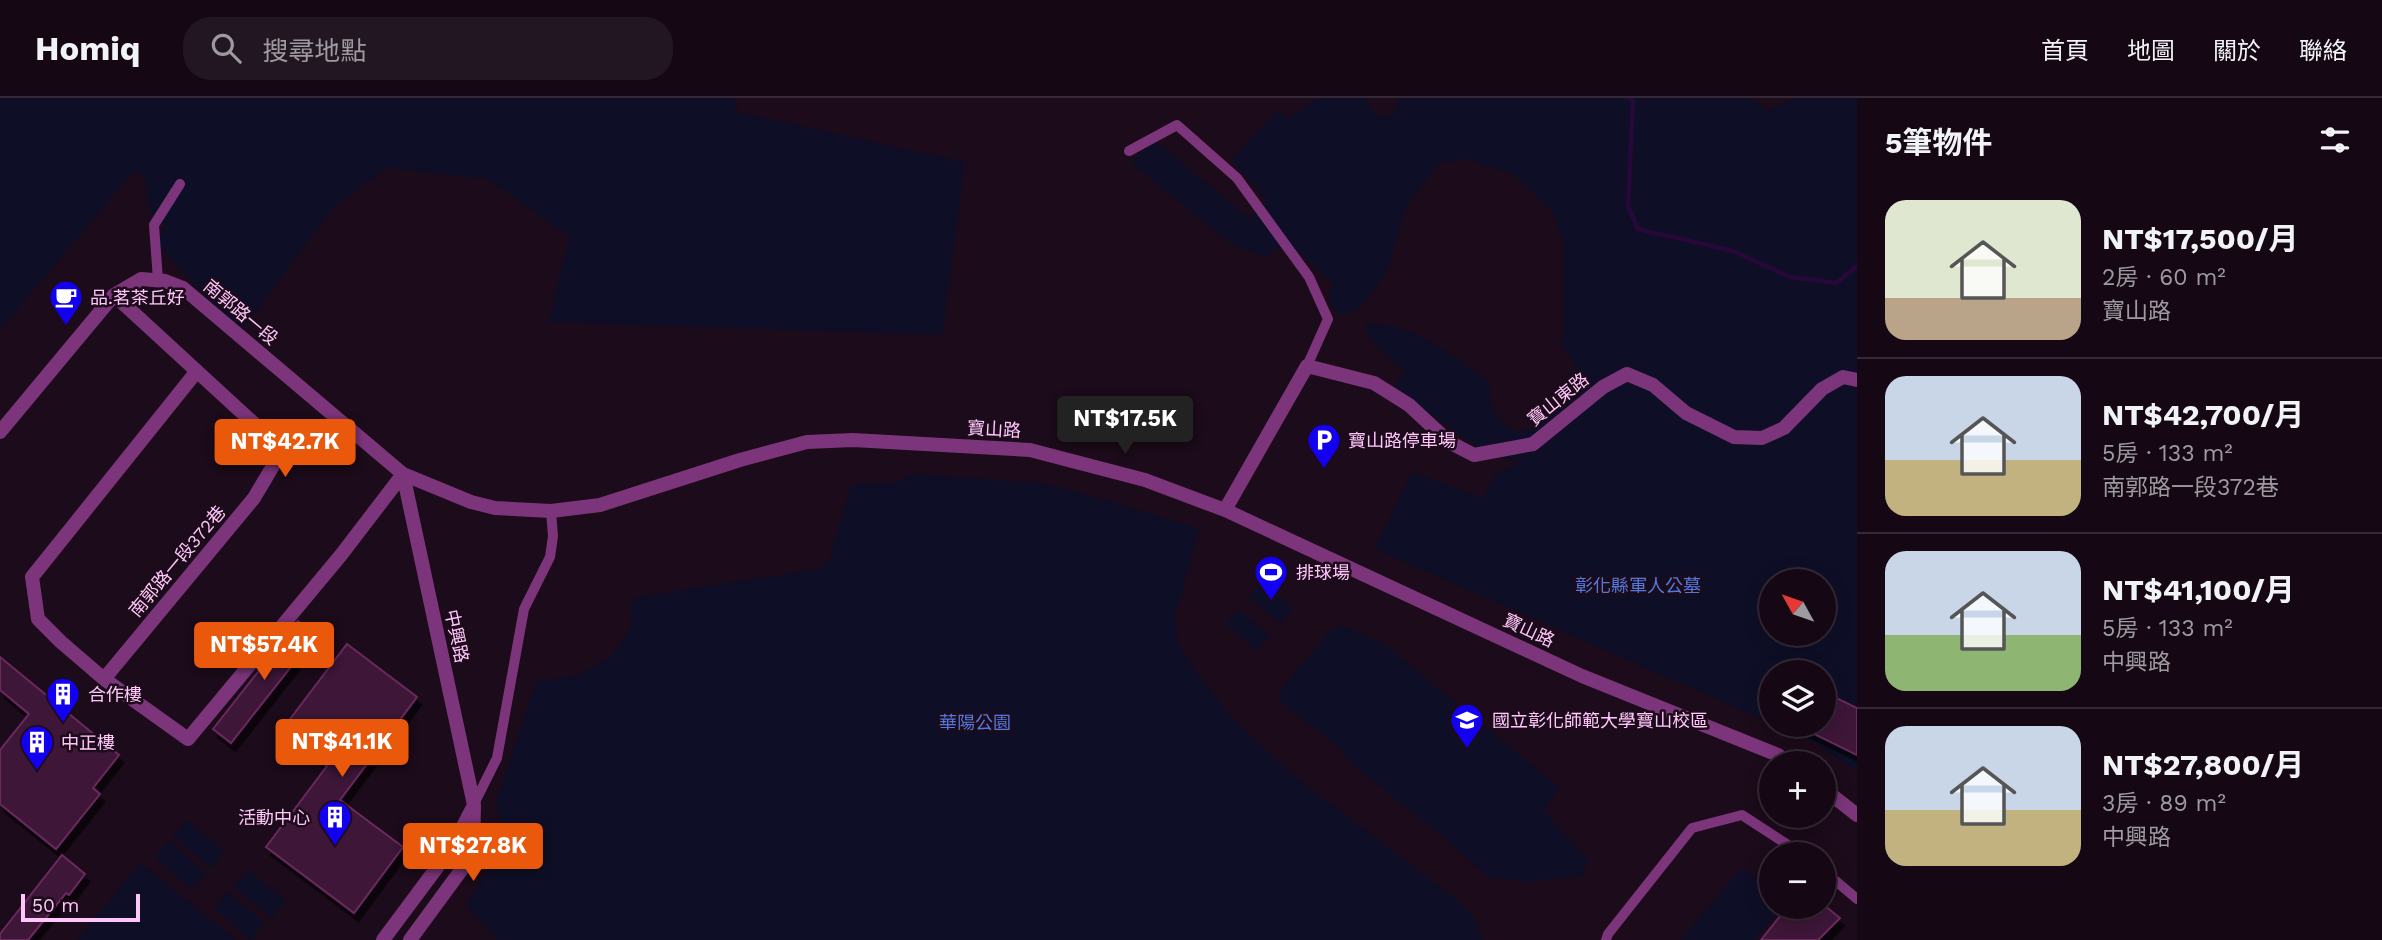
<!DOCTYPE html>
<html lang="zh-TW">
<head>
<meta charset="utf-8">
<style>
	:root { --surface:#150814; --page:#221622; --text:#f1f3f6; --muted:#9d9aa0; --line:#342934; --accent:#ea580c }
	body { margin:0; font-family:"Work Sans","Noto Sans TC",sans-serif; background:var(--page); color:var(--text); height:100vh; display:flex; flex-direction:column; font-size:26px; white-space:nowrap }
	* { box-sizing:border-box; margin:0 }
	p { font-size:23px; color:var(--muted) }
	.icon { flex:none; width:38px; height:38px; fill:none; stroke:currentColor; stroke-width:2; stroke-linecap:round; stroke-linejoin:round }
	.map { position:relative; flex:1; overflow:hidden }
	.details { display:flex; flex-direction:column; background:var(--surface); width:525px }
	.details>* { flex:none }
	.needle { width:46px; rotate:310deg }
	.controls { position:absolute; left:1759px; top:471px; display:grid; gap:14px }
	.controls a { display:grid; place-items:center; width:77px; height:77px; border-radius:50%; background:var(--surface); box-shadow:0 4px 18px #0003,0 0 0 2px var(--line); font-size:35px }
	.scale { position:absolute; left:21px; bottom:18px; width:119px; box-sizing:border-box; padding-left:7px; border:4px solid #ffc6fa; border-top:0; font-size:19px; line-height:24px; white-space:nowrap; color:#ffc6fa; -webkit-text-stroke:5px #1c0b1a; paint-order:stroke }
	.price { position:absolute; translate:-50% -60px; padding:0 16px; border-radius:7px; background:var(--accent); color:#fff; font-size:23px; line-height:46px; filter:drop-shadow(0 2px 4px #0008) }
	.price::after { content:''; position:absolute; left:50%; top:42px; width:21px; height:16px; margin-left:-10px; background:inherit; clip-path:polygon(0 0,100% 0,50% 100%) }
	.price.selected { background:#222; color:#fff }
	ul { padding:0; list-style:none }
	li { display:flex; align-items:center; gap:21px; height:175px; padding:0 28px }
	li+li { border-top:2px solid var(--line) }
	li span { display:grid; place-items:center; flex:none; width:196px; height:140px; border-radius:21px; color:#555 }
	li>.icon { margin-inline-start:auto }
	span .icon { width:84px; height:84px; fill:#fffc; stroke-width:1 }
	li b { font-size:30px }
	h2 { display:flex; justify-content:space-between; align-items:center; height:84px; padding:0 28px; font-size:30px }
	header { display:flex; align-items:center; gap:42px; box-sizing:border-box; height:98px; padding:0 35px; background:var(--surface); border-bottom:2px solid var(--line) }
	header strong { font-size:33px }
	nav { display:flex; gap:38px; margin-inline-start:auto; font-size:24px }
	.search { width:490px; height:63px; background:var(--page); display:flex; align-items:center; gap:18px; box-sizing:border-box; padding:0 24px; border-radius:28px; color:var(--muted); font-size:26px }
	main { display:flex; flex:1; min-height:0 }
	.map>svg:first-child { display:block }
	.green { fill:#0e0f26; fill-rule:evenodd }
	.lines { fill:none; stroke-linecap:round; stroke-linejoin:round }
	.stream { stroke:#260839; stroke-width:4.5 }
	.building { fill:#3d1737; stroke:#6a295e; stroke-width:2; filter:url(#shadow) }
	.lane { stroke:#7c357b; stroke-width:10 }
	.street { stroke:#7c357b; stroke-width:14 }
	.labels { text-anchor:middle; dominant-baseline:central; stroke-width:5; stroke-linejoin:round; paint-order:stroke }
	.poi-label { font-size:18px; fill:#ffc6fa; stroke:#1c0b1a; text-anchor:start }
	.street-label { font-size:18px; fill:#ffc6fa; stroke:#1c0b1a }
	.park-label { font-size:18px; fill:#5279df; stroke:#1c0b1a }
</style>
</head>
<body>
<header>
<strong>Homiq</strong>
<div class="search"><svg class="icon" aria-label="search" viewBox="0 0 24 24"><circle cx="10" cy="10" r="6"/><path d="M15 15l6 6"/></svg>搜尋地點</div>
<nav><a>首頁</a><a>地圖</a><a>關於</a><a>聯絡</a></nav>
</header>
<main>
<div class="map">
<svg width="1857" height="842" viewBox="0 0 1857 842">
	<defs>
		<filter id="shadow"><feDropShadow dx="4.5" dy="8" stdDeviation="0" flood-color="#0009"/></filter>
	</defs>
	<rect width="100%" height="100%" fill="#1c0b1a"/>
	<path class="green" d="M0,0H733L738,14L965,64L942,237L549,224L569,139L488,81L387,70L333,109L239,237L155,143L165,129L150,114L144,79L134,73L0,232Z
		M1318,0H1365L1375,18L1392,17L1399,0H1754L1766,13L1794,0H1857V674L1815,645L1773,627L1824,626V574H1771V625L1375,451L1412,374L1483,400L1495,376L1520,365L1483,353L1401,296L1394,289L1405,273L1371,243L1364,226C1411,223 1452,257 1489,283C1492,311 1490,320 1517,334L1535,330L1576,266L1559,245L1564,237V145L1551,113L1514,77L1468,62L1440,65L1406,107L1386,177L1358,211L1340,217L1328,203L1332,184L1287,144L1265,159L1230,145L1132,66L1153,41L1246,118L1255,117L1267,102L1231,62L1277,13L1288,21ZM1771,483H1824V536H1771Z
		M912,376L1043,385L1114,404L1199,431L1175,520L1178,545L1194,572L1234,622L1298,681L1461,805L1476,823L1483,842H498L466,807L504,748L496,703L536,584L581,576L611,558L629,533L633,500L817,471L830,461L851,386L896,385Z
		M1261,483L1294,510L1280,525L1249,499Z
		M1238,512L1270,538L1257,554L1226,526Z
		M1343,528L1384,546L1560,690L1543,712L1588,762L1582,778L1528,784L1489,780L1442,738L1369,680L1349,663L1340,650L1279,603V593L1332,531Z
		M187,722L225,753L211,770L173,738Z
		M169,743L206,775L192,791L155,760Z
		M140,765L237,842H77Z
		M1742,769L1771,794V808L1782,809L1754,842H1681Z
		M249,772L286,803L272,820L234,788Z
		M228,793L265,825L251,842L214,810Z"/>
	<g class="lines">
		<path class="stream" d="M1629,0L1633,3L1628,108L1638,131L1733,153L1790,179L1836,185L1857,168"/>
	</g>
	<path class="building" d="M298,523L316,537L231,645L213,631Z
		M347,546L417,599L340,702L403,749L354,815L266,749L327,668L281,633Z
		M0,559L119,657L93,690L100,696L56,751L0,706V652L29,616L0,592Z
		M1824,594L1857,610V657L1794,626H1824Z
		M62,757L85,776L69,797L66,795L28,842H0V836Z
		M1788,808H1825L1840,820L1818,842H1761Z"/>
	<g class="lines">
		<path class="lane" d="M1129,53L1177,27L1237,80L1309,179L1328,221L1307,268
			M158,182L154,127L180,86
			M474,706L497,660L524,511L550,459L553,438L551,413
			M1824,773L1857,801
			M1606,842L1608,836L1692,730L1742,717L1802,756"/>
		<path class="street" d="M197,273L32,479L38,521L61,544L104,581L188,641L341,457L403,376
			M0,334L114,197L141,181L165,183L183,190L403,376L471,404L495,410L551,413L600,407L740,362L807,344L853,342L1030,352L1145,382L1225,412L1582,578L1778,657L1788,665
			M403,376L474,707L473,756L410,842
			M1225,412L1307,268L1374,285L1409,307L1449,344L1474,357L1533,346L1603,289L1627,276L1653,287L1686,315L1734,339L1762,340L1784,330L1822,291L1843,279L1857,282
			M104,581L254,400L276,363L274,344L114,197
			M1824,691L1857,717
			M383,842L453,748L472,711"/>
	</g>
	<defs>
		<symbol id="cafe-pin" viewBox="-11 -11 22 30"><path d="M0 17L-7.5 6A9.5 9.5 0 1 1 7.5 6Z" fill="#1300f1" stroke="#1c0b1a"/><path d="M-5.5-4.5H6V0H3Q3 3.5 0 3.5H-2.5Q-5.5 3.5-5.5 0ZM3-3.2v2h1.7v-2ZM-6 4.5H4V6H-6Z" fill="#fff"/></symbol>
		<symbol id="parking-pin" viewBox="-11 -11 22 30"><path d="M0 17L-7.5 6A9.5 9.5 0 1 1 7.5 6Z" fill="#1300f1" stroke="#1c0b1a"/><path d="M-3.5-5.5H1a3.5 3.5 0 0 1 0 7H-1V5.5H-3.5ZM-1-3.4V-.6H.8a1.4 1.4 0 0 0 0-2.8Z" fill="#fff"/></symbol>
		<symbol id="stadium-pin" viewBox="-11 -11 22 30"><path d="M0 17L-7.5 6A9.5 9.5 0 1 1 7.5 6Z" fill="#1300f1" stroke="#1c0b1a"/><path d="M0-5a6.5 5 0 1 0 0 10a6.5 5 0 1 0 0-10ZM-3.5-1.8h7v3.6h-7Z" fill="#fff"/></symbol>
		<symbol id="building-pin" viewBox="-11 -11 22 30"><path d="M0 17L-7.5 6A9.5 9.5 0 1 1 7.5 6Z" fill="#1300f1" stroke="#1c0b1a"/><path d="M-4-6H4V6H1V3H-1V6H-4ZM-2.5-4.3h1.7v1.8h-1.7ZM.8-4.3h1.7v1.8H.8ZM-2.5-1h1.7V.8h-1.7ZM.8-1h1.7V.8H.8Z" fill="#fff"/></symbol>
		<symbol id="university-pin" viewBox="-11 -11 22 30"><path d="M0 17L-7.5 6A9.5 9.5 0 1 1 7.5 6Z" fill="#1300f1" stroke="#1c0b1a"/><path d="M0-5L7-2L0 1L-7-2ZM-4 1L0 2.5L4 1V4Q0 6-4 4Z" fill="#fff"/></symbol>
	</defs>
	<g fill-rule="evenodd">
		<use href="#cafe-pin" x="47" y="180" width="38" height="52"/>
		<use href="#parking-pin" x="1305" y="323" width="38" height="52"/>
		<use href="#stadium-pin" x="1252" y="455" width="38" height="52"/>
		<use href="#building-pin" x="44" y="577" width="38" height="52"/>
		<use href="#university-pin" x="1448" y="603" width="38" height="52"/>
		<use href="#building-pin" x="18" y="625" width="38" height="52"/>
		<use href="#building-pin" x="316" y="700" width="38" height="52"/>
	</g>
	<g class="labels">
		<g class="poi-label">
			<text x="90" y="199">品.茗茶丘好</text>
			<text x="1348" y="342">寶山路停車場</text>
			<text x="1296" y="474">排球場</text>
			<text x="88" y="596">合作樓</text>
			<text x="1492" y="622">國立彰化師範大學寶山校區</text>
			<text x="61" y="644">中正樓</text>
			<text x="310" y="719" text-anchor="end">活動中心</text>
		</g>
		<g class="street-label">
			<text transform="translate(241 214) rotate(40)">南郭路一段</text>
			<text transform="translate(1558 301) rotate(-39)">寶山東路</text>
			<text transform="translate(994 331) rotate(3)">寶山路</text>
			<text transform="translate(177 463) rotate(-50)">南郭路一段372巷</text>
			<text transform="translate(1529 532) rotate(25)">寶山路</text>
			<text transform="translate(457 538) rotate(78)">中興路</text>
		</g>
		<g class="park-label">
			<text x="1638" y="487">彰化縣軍人公墓</text>
			<text x="975" y="624">華陽公園</text>
		</g>
	</g>
</svg>
<div class="controls">
<a><svg class="needle" viewBox="-14 -14 28 28"><path d="M0-13l5 13h-10z" fill="#e53935"/><path d="M0 13l5-13h-10z" fill="#9d9aa0"/></svg></a>
<a><svg class="icon" aria-label="layers" viewBox="0 0 24 24"><path d="M12 4l9 5-9 5-9-5zM3 14l9 5 9-5"/></svg></a>
<a>+</a>
<a>−</a>
</div>
<div class="scale">50 m</div>
<b class="price selected" style="left:1125px;top:358px">NT$17.5K</b>
<b class="price" style="left:285px;top:381px">NT$42.7K</b>
<b class="price" style="left:264px;top:584px">NT$57.4K</b>
<b class="price" style="left:342px;top:681px">NT$41.1K</b>
<b class="price" style="left:473px;top:785px">NT$27.8K</b>
</div>
<section class="details">
<h2>5筆物件<svg class="icon" aria-label="filters" viewBox="0 0 24 24"><path d="M4 7h16M4 17h16"/><circle cx="9" cy="7" r="2"/><circle cx="15" cy="17" r="2"/></svg></h2>
<ul>
<li><span style="background:linear-gradient(#dfe7d0 70%,#b9a48a 0)"><svg class="icon" aria-label="home" viewBox="0 0 24 24"><path d="M3 11l9-7 9 7M6 9v11h12V9"/></svg></span><div><b>NT$17,500/月</b><p>2房 · 60 m²</p><p>寶山路</p></div></li>
<li><span style="background:linear-gradient(#c9d6e8 60%,#c2b280 0)"><svg class="icon" aria-label="home" viewBox="0 0 24 24"><path d="M3 11l9-7 9 7M6 9v11h12V9"/></svg></span><div><b>NT$42,700/月</b><p>5房 · 133 m²</p><p>南郭路一段372巷</p></div></li>
<li><span style="background:linear-gradient(#c9d6e8 60%,#8fb573 0)"><svg class="icon" aria-label="home" viewBox="0 0 24 24"><path d="M3 11l9-7 9 7M6 9v11h12V9"/></svg></span><div><b>NT$41,100/月</b><p>5房 · 133 m²</p><p>中興路</p></div></li>
<li><span style="background:linear-gradient(#c9d6e8 60%,#c2b280 0)"><svg class="icon" aria-label="home" viewBox="0 0 24 24"><path d="M3 11l9-7 9 7M6 9v11h12V9"/></svg></span><div><b>NT$27,800/月</b><p>3房 · 89 m²</p><p>中興路</p></div></li>
</ul>
</section>
</main>
</body>
</html>
